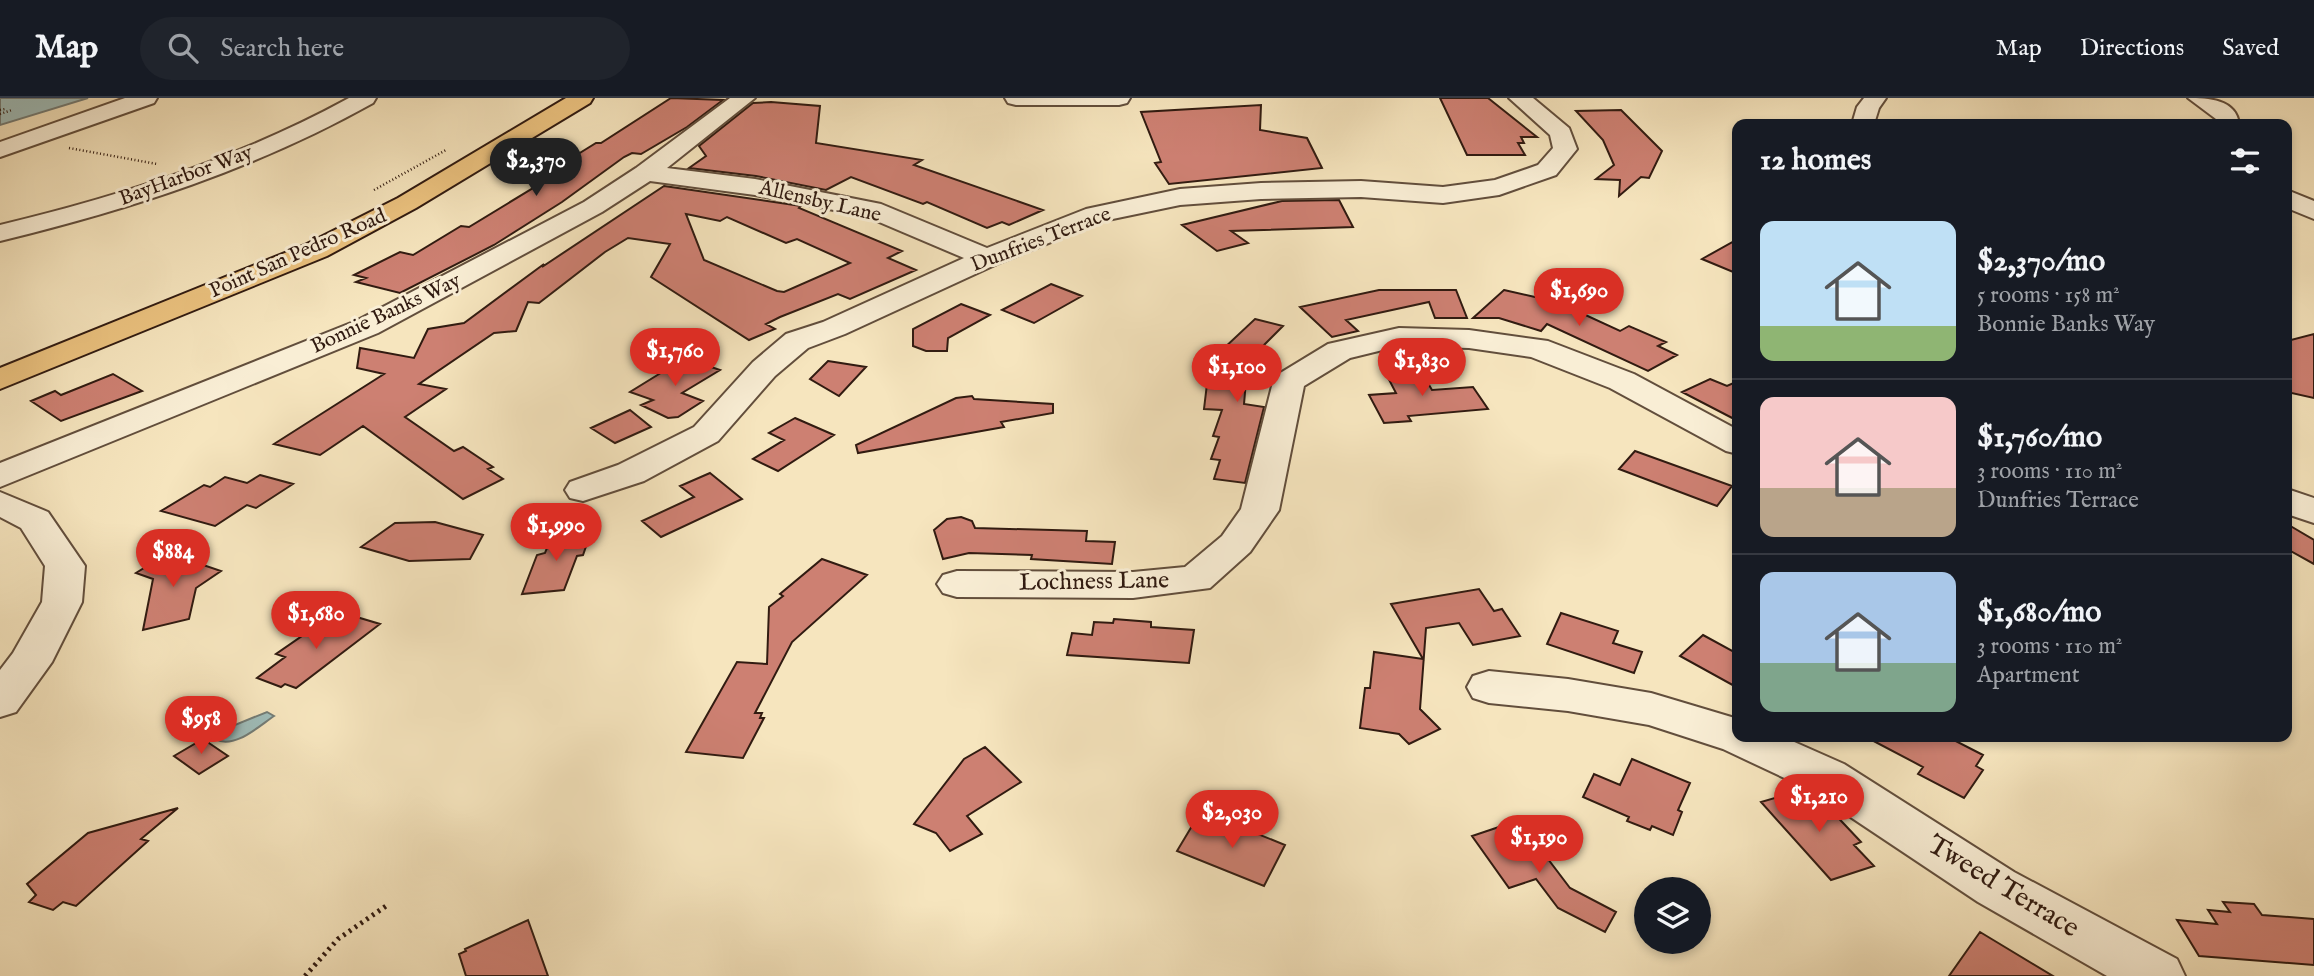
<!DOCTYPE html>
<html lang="en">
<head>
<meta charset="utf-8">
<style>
	:root { --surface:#171b24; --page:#20242c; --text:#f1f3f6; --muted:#9ea1a6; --line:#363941; --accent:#d93025 }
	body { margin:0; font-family:"IM FELL English",serif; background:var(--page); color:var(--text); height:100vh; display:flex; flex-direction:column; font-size:26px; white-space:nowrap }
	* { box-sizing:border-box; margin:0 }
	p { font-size:23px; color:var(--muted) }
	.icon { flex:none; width:38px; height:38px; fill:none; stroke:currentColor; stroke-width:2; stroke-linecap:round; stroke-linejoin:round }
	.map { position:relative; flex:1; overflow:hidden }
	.sheet { position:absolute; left:1732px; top:21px; width:560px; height:623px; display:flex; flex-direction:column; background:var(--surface); border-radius:14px; box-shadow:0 4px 10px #0003 }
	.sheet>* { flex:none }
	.tools { position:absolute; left:1634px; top:779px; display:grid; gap:14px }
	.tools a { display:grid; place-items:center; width:77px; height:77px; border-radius:50%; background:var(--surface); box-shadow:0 4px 10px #0003; font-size:35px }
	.price { position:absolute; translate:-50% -60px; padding:0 16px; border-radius:24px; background:var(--accent); color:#fff; font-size:23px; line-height:46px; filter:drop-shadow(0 2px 4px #0008) }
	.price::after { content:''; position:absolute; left:50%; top:42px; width:21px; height:16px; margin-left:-10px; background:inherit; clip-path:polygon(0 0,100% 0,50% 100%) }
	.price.selected { background:#222; color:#fff }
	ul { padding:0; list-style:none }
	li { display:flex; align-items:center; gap:21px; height:175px; padding:0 28px }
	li+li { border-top:2px solid var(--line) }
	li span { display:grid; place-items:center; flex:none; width:196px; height:140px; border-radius:14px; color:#555 }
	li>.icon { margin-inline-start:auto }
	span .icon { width:84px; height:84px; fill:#fffc; stroke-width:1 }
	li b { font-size:30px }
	h2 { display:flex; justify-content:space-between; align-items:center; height:84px; padding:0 28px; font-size:30px }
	header { display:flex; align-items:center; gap:42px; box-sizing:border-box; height:98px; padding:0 35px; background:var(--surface); border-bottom:2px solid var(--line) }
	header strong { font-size:33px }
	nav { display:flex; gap:38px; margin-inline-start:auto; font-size:24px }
	.search { width:490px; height:63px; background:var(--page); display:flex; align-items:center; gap:18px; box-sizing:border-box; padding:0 24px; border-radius:38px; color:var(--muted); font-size:26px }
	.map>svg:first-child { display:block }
	.water { fill:#9fbdba; stroke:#737c76; stroke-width:2 }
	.building { fill:#cd8072; stroke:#311b11; stroke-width:2; fill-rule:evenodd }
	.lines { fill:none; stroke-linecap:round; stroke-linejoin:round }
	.minor-casing { stroke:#624e3c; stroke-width:4 }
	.major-casing { stroke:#311b11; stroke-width:4 }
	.path-far1 { stroke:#311b11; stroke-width:2.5; stroke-dasharray:1 2.5; stroke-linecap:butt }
	.path { stroke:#311b11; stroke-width:5; stroke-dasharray:2.5 4.5; stroke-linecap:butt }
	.minor { fill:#f9eed5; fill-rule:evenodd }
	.major { fill:#ebc27f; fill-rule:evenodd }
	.labels { text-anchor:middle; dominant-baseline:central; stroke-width:6; stroke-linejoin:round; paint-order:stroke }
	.far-street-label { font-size:21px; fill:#311b11; stroke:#f9eed5 }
	.street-label { font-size:24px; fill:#311b11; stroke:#f9eed5 }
	.near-street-label { font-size:28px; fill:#311b11; stroke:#f9eed5 }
</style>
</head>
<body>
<header>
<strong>Map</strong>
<div class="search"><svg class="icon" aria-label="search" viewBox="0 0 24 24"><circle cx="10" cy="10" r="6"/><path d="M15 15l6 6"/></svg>Search here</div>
<nav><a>Map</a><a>Directions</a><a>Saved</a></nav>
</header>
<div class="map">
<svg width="2314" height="878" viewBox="0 0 2314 878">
	<rect width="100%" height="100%" fill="#f6e5be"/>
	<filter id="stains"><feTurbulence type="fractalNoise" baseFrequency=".00286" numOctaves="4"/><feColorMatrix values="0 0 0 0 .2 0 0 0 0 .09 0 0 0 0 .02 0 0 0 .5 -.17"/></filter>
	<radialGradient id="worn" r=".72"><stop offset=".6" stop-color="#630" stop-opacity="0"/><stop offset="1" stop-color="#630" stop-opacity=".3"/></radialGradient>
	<path class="water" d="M0,0H88L0,27Z
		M267,614L274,618C259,628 234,652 215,641L225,631Z"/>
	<path class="building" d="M671,0L723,2L687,29L641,56L632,55L624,59L562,104L494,147L400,195L356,184L366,180L354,177L400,154L413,157L461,128L469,129L571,67L562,66L596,45H601Z
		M1440,0H1488L1537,39H1521L1524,45H1518L1525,57H1467Z
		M771,4L820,8L816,45L922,62L914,67L1043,112L1009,127L1002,124L987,130L927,104L923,106L851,79L826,92L756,78L689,70L706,58L699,48L753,5Z
		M1261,7L1260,32L1307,40L1322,70L1169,86L1155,65L1161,64L1141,14Z
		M1621,12L1662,53L1649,80L1641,79L1619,98L1620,82L1596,81L1614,67L1603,42L1576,13Z
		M664,88L801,108L799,110L902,153L888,160L916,172L850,201L838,196L780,219L766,226L775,231L749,242L651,179L670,146L628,140L605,154L539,205L528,204L516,233L494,235L419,286L446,291L405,319L454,353L463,349L493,369L488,371L503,381L463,401L363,328L320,357L274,346L384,276L357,270L360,250L414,260L428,231L464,225L544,166L542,169ZM686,116L720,123L727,119L786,145L797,141L850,165L784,194L777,193L704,162Z
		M1339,102L1353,129L1231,133L1248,145L1217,153L1182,127L1282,103Z
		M1738,141V176L1702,161Z
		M1051,186L1082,198L1034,225L1002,212Z
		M1379,192H1456L1467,220H1435L1429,204L1346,222L1358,233L1332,239L1300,209Z
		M1504,192L1548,202L1545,204L1579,214L1620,233L1629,228L1666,244L1658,248L1677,257L1648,273L1547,226L1541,233L1499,220H1473Z
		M961,206L990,217L948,240L947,253H926L913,248V231Z
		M1255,221L1283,228L1254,257L1244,259L1248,260L1244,306L1264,309L1245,385L1214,381L1220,362L1211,361L1219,339L1213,338L1222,312L1204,311L1207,286L1231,284L1239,260L1205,268Z
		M2314,236V300L2287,294V243Z
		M685,260L720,272L682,295L703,303L678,319L668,320L641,307L653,302L630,294Z
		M828,263L866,269L839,298L810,281Z
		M1419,270L1432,292L1473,289L1488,311L1408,318L1411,323L1384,325L1369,297L1396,295L1384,272Z
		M113,276L142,293L61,323L31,303L55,293L61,297Z
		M1710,281L1727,288L1738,283V323L1682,294Z
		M972,298L974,301L1053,306V315L1001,324L1004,329L858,355L856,347L956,300Z
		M630,312L651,329L615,345L591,330Z
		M795,320L834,337L778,373L753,361L784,342L769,335Z
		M1635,353L1732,388L1717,408L1619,371Z
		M710,375L742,401L661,439L642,423L694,399L680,388Z
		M260,377L293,386L256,410L247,407L215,428L161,413L204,387L210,389L225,379L247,385Z
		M961,419L972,423L975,430L1087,433L1086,443L1115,444L1112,466L1031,461L1032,457L969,455L943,461L934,432L947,421Z
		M435,424L483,437L470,461L409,463L361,449L395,425Z
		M2287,426L2314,442V466L2287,451Z
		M591,434L583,457L577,458L564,492L522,496L537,457L545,455L552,438Z
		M168,455L221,473L196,490L189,521L143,532L153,481L136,475Z
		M822,461L867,477L792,544L755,615H762L760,620H764L743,660L686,654L737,564L767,566L769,509L783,498L780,496Z
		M1479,491L1494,513L1502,511L1520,538L1473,547L1459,525L1426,530L1420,611L1440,631L1409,646L1399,636L1360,630L1365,590H1370L1374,554L1423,561L1391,506Z
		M1561,515L1618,533L1613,545L1642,554L1634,575L1547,546Z
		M350,517L380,526L296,590L285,586L281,589L257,580L285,559L276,556L305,536L312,539L334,523L339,524Z
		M1114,521L1151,524V529L1194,532L1189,565L1067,557L1072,535L1092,537L1094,524L1113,525Z
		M1703,537L1738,556V590L1680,558Z
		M1866,639H1948L1983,657L1976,668L1983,672L1964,700L1918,676L1923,669Z
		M203,641L228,658L199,676L174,658Z
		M985,649L1021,684L967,718L982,736L950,753L936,735L914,726L964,661Z
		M1632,661L1690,685L1678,712L1682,714L1673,737L1652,728L1650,732L1627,723L1629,719L1583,699L1594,676L1620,687Z
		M1803,692L1821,711L1828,709L1861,744L1854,747L1874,768L1831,782L1761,704Z
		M178,710L141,741L148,743L76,808L63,804L53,812L29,804L36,797L27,786L88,735Z
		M1198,718L1236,733L1238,728L1285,747L1264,788L1177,753Z
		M1499,729L1507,740L1524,734L1529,741L1532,740L1570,790L1616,814L1605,834L1558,810L1536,781L1509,790L1472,738Z
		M2223,804L2254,806L2262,817L2314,821V867L2199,858L2177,822L2217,826L2208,812L2230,814Z
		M528,822L548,878H466L459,856L466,853L465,851Z
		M1980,834L2053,878H1949Z"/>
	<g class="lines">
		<defs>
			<path id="minor" d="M125,0H157L154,5L0,59V44Z
				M349,0H376L373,5C255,71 131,111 0,143V127C122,98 239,60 349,0Z
				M730,0H755L667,70L755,81L881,106L987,150L1086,111L1180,91L1261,85L1361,83L1443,89L1495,82L1538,67L1553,50L1550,37L1509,0H1533L1569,30L1577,51L1556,77L1499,97L1443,105L1361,99L1261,101L1180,107L1103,123L997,166L845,236L808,250L775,278L718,343L644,383L583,403L570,400L565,392L570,384L618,367L694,329L753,264L786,236L823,224L964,160L865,118L755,97L650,83L602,114L378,235L0,389V365L356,223L584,104L636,70Z
				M1005,0H1130L1127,5L1119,7H1016L1008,5Z
				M1864,0H1886L1879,10L1874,26H1852L1857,9Z
				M2188,0C2208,0 2236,1 2239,26H2217L2216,21Z
				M2287,92L2314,103V121L2287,110Z
				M1399,230L1469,232L1548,243L1634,276L1738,332V356L1726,353L1610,290L1531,259L1469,250L1399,248L1350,260L1304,288L1279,412L1250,454L1210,490L1133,500L957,499L943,495L937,486L943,477L957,473L1133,474L1185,469L1222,438L1241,411L1273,284L1277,277L1328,246Z
				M2287,391L2314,400V425L2287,416Z
				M0,394L48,414L85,468L82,504L52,564L16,614L0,619V572L13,555L42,504L45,468L21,430L0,419Z
				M1489,573L1568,581L1651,595L1738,621V639H1783L1844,666L2014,774L2177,861L2185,878H2107L1978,804L1810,692L1723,651L1649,627L1568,613L1489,605L1473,600L1467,589L1473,578Z"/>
			<path id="major" d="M566,0H593L590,5L416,110L327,158L0,291V270L307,146L398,100Z"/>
		</defs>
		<use href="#minor" class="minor-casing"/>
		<use href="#major" class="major-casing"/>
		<path class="path-far1" d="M0,12L5,11
			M0,16L12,12
			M69,50L157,66
			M374,92L446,52"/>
		<path class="path" d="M305,878L338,841L386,808"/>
		<use href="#minor" class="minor"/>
		<use href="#major" class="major"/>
	</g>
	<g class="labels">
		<g class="far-street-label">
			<text transform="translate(186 78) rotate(-20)">BayHarbor Way</text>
			<text transform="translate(820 104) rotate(13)">Allensby Lane</text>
			<text transform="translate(1041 142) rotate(-21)">Dunfries Terrace</text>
			<text transform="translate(298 156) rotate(-24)">Point San Pedro Road</text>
			<text transform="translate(386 216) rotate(-25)">Bonnie Banks Way</text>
		</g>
		<g class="street-label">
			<text transform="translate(1094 484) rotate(-1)">Lochness Lane</text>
		</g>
		<g class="near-street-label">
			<text transform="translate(2003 789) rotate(31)">Tweed Terrace</text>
		</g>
	</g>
	<rect width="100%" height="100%" filter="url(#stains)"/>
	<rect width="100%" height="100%" fill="url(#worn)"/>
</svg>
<div class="tools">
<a><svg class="icon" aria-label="layers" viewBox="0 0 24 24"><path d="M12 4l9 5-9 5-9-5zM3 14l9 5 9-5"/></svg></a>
</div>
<b class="price selected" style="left:536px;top:100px">$2,370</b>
<b class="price" style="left:1579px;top:230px">$1,690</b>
<b class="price" style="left:675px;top:290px">$1,760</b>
<b class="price" style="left:1422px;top:300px">$1,830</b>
<b class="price" style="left:1237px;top:306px">$1,100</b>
<b class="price" style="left:556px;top:465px">$1,990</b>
<b class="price" style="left:173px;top:491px">$884</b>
<b class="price" style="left:316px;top:553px">$1,680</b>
<b class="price" style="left:201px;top:658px">$958</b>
<b class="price" style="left:1819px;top:736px">$1,210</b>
<b class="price" style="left:1232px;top:752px">$2,030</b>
<b class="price" style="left:1539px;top:777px">$1,190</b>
<section class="sheet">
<h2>12 homes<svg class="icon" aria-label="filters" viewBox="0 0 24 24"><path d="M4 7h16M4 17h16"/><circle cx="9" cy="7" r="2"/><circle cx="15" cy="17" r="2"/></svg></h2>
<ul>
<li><span style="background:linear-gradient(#bfe0f5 75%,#8fb573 0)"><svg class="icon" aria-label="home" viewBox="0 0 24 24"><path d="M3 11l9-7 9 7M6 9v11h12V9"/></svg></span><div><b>$2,370/mo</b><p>5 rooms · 158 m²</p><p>Bonnie Banks Way</p></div></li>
<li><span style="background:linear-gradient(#f6c9c9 65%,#b9a48a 0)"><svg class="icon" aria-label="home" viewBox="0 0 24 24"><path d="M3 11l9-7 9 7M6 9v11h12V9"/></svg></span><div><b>$1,760/mo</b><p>3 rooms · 110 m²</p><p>Dunfries Terrace</p></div></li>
<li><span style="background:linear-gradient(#a9c7e8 65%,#7fa58c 0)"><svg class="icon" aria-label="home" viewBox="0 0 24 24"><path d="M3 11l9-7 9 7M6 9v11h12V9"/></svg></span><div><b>$1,680/mo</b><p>3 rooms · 110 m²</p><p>Apartment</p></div></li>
</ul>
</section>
</div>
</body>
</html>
